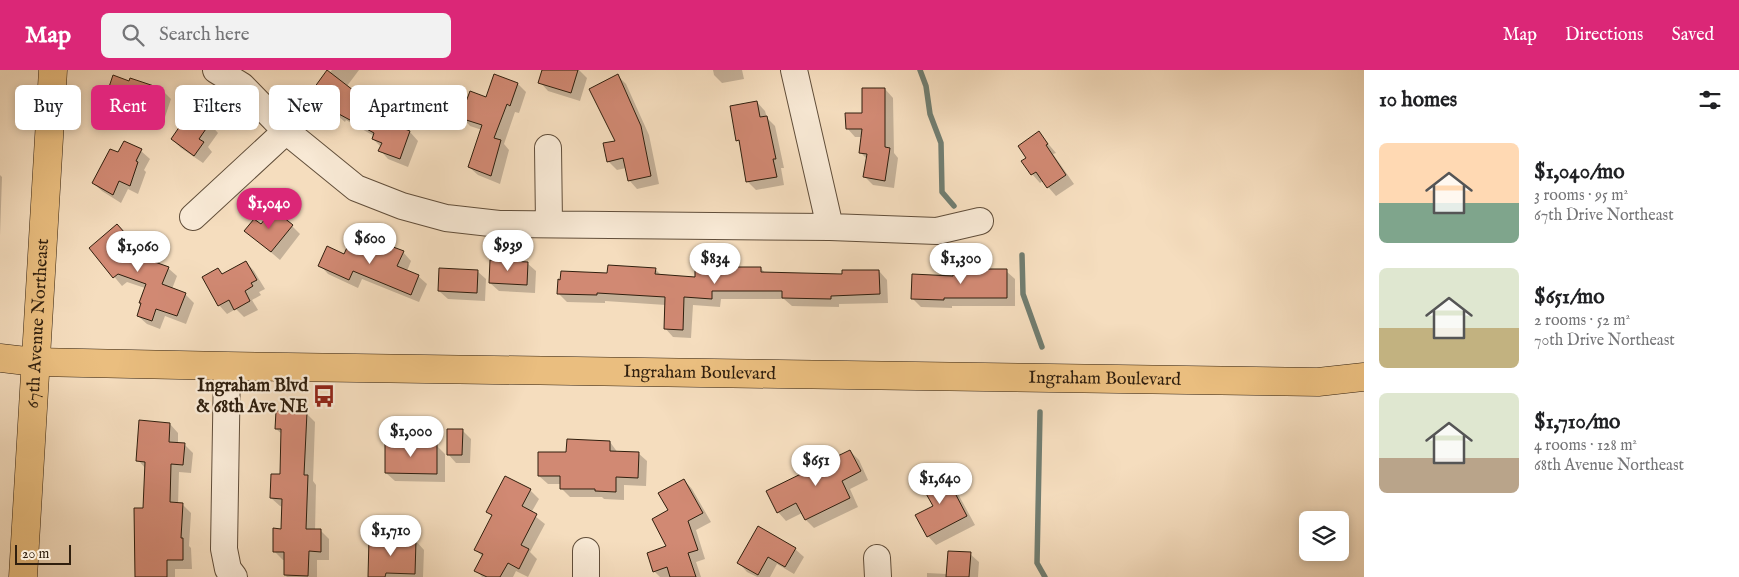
<!DOCTYPE html>
<html lang="en">
<head>
<meta charset="utf-8">
<style>
	:root { --surface:#fff; --page:#f2f2f2; --text:#202124; --muted:#757577; --accent:#db2777 }
	body { margin:0; font-family:"IM FELL English",serif; background:var(--page); color:var(--text); height:100vh; display:flex; flex-direction:column; font-size:19px; white-space:nowrap }
	* { box-sizing:border-box; margin:0 }
	p { font-size:16px; color:var(--muted) }
	.icon { flex:none; width:28px; height:28px; fill:none; stroke:currentColor; stroke-width:2; stroke-linecap:round; stroke-linejoin:round }
	.map { position:relative; flex:1; overflow:hidden }
	.details { display:flex; flex-direction:column; background:var(--surface); width:375px }
	.details>* { flex:none }
	.top-card { position:absolute; left:15px; top:15px; width:475px; height:45px; display:flex; gap:10px }
	.controls { position:absolute; left:1299px; top:441px; display:grid; gap:10px }
	.controls a { display:grid; place-items:center; width:50px; height:50px; border-radius:8px; background:var(--surface); box-shadow:0 2px 8px #0003; font-size:25px }
	.scale { position:absolute; left:15px; bottom:12px; width:56px; box-sizing:border-box; padding-left:5px; border:2px solid #301f0e; border-top:0; font-size:14px; line-height:18px; white-space:nowrap; color:#301f0e; -webkit-text-stroke:4px #f8e9d5; paint-order:stroke }
	.price { position:absolute; translate:-50% -42px; padding:0 11px; border-radius:18px; background:#fff; color:#222; font-size:16px; line-height:32px; filter:drop-shadow(0 1px 2px #0008) }
	.price::after { content:''; position:absolute; left:50%; top:30px; width:15px; height:11px; margin-left:-8px; background:inherit; clip-path:polygon(0 0,100% 0,50% 100%) }
	.price.active { background:var(--accent); color:#fff }
	ul { padding:0; list-style:none }
	li { display:flex; align-items:center; gap:15px; height:125px; padding:0 15px }
	li span { display:grid; place-items:center; flex:none; width:140px; height:100px; border-radius:8px; color:#555 }
	li>.icon { margin-inline-start:auto }
	span .icon { width:60px; height:60px; fill:#fffc; stroke-width:1 }
	li b { font-size:21px }
	h2 { display:flex; justify-content:space-between; align-items:center; height:60px; padding:0 15px; font-size:21px }
	.tag { padding:0 18px; border-radius:8px; background:var(--surface); box-shadow:0 2px 8px #0003; font-size:18px; line-height:45px }
	.tag.active { background:var(--accent); color:#fff }
	header { display:flex; align-items:center; gap:30px; box-sizing:border-box; height:70px; padding:0 25px; background:var(--accent); color:#fff }
	header strong { font-size:24px }
	nav { display:flex; gap:28px; margin-inline-start:auto; font-size:18px }
	.search { width:350px; height:45px; background:var(--page); display:flex; align-items:center; gap:12px; box-sizing:border-box; padding:0 18px; border-radius:8px; color:var(--muted); font-size:19px }
	main { display:flex; flex:1; min-height:0 }
	.map>svg:first-child { display:block }
	.shadow { fill:#0003 }
	.lines { fill:none; stroke-linecap:round; stroke-linejoin:round }
	.stream { stroke:#717d70; stroke-width:5.5 }
	.building { fill:#d18973; stroke:#301f0e }
	.minor-casing { stroke:#614e3a; stroke-width:28 }
	.major-casing { stroke:#301f0e; stroke-width:29 }
	.minor { stroke:#f8e9d5; stroke-width:26 }
	.major { stroke:#eabe7f; stroke-width:28 }
	.labels { text-anchor:middle; dominant-baseline:central; stroke-width:4.5; stroke-linejoin:round; paint-order:stroke }
	.street-label { font-size:18px; fill:#301f0e; stroke:#f8e9d5 }
	.poi-label { font-size:18px; font-weight:bold; fill:#301f0e; stroke:#f8e9d5; text-anchor:end }
</style>
</head>
<body>
<header>
<strong>Map</strong>
<div class="search"><svg class="icon" aria-label="search" viewBox="0 0 24 24"><circle cx="10" cy="10" r="6"/><path d="M15 15l6 6"/></svg>Search here</div>
<nav><a>Map</a><a>Directions</a><a>Saved</a></nav>
</header>
<main>
<div class="map">
<svg width="1364" height="507" viewBox="0 0 1364 507">
	<rect width="100%" height="100%" fill="#f5ddbe"/>
	<filter id="stains"><feTurbulence type="fractalNoise" baseFrequency=".004" numOctaves="4"/><feColorMatrix values="0 0 0 0 .2 0 0 0 0 .09 0 0 0 0 .02 0 0 0 .5 -.17"/></filter>
	<radialGradient id="worn" r=".72"><stop offset=".6" stop-color="#630" stop-opacity="0"/><stop offset="1" stop-color="#630" stop-opacity=".3"/></radialGradient>
	<path class="shadow" d="M332,0H359L347,16L379,44L376,49L410,62L418,71L408,97L388,89L380,80L381,77L373,69L374,66L346,50L345,52L323,33L326,28L316,18Z
		M544,0H579L587,8L580,31L548,21L540,12Z
		M713,0H742L744,9L722,13L714,5Z
		M618,6L626,14L649,65L659,114L637,119L629,110L626,98L617,100L608,91L616,72Z
		M130,12L162,20L171,29L163,53L116,37L107,28Z
		M518,14L526,22L519,43L515,42L504,74L509,80L500,114L478,105L469,97L482,60L470,56L462,47L487,28Z
		M885,19L893,28L894,83L898,88L894,118L873,115L865,107L867,89L861,83L863,67H855L847,58L863,44Z
		M757,32L765,41L767,48L775,56L784,98H781L784,115L756,120L748,112L741,74L738,70Z
		M191,42L210,54L218,63L208,77L212,82L203,93L181,78L172,69Z
		M1039,63L1056,83L1053,84L1074,114L1056,126L1043,111L1040,113L1032,104Z
		M141,81L150,89L144,100L146,102L138,124L128,119L121,133L102,121L93,113L119,84Z
		M0,105L2,107L0,166Z
		M261,156H292L300,164L280,190L246,161Z
		M91,179L150,191L168,198L177,206L172,219L185,224L194,233L186,254L165,246L160,259L147,254L138,246L142,234L140,232L145,218L127,212L122,216Z
		M383,182H403L411,191L407,201L418,206L427,214L419,232L362,209L358,218L328,204L320,195Z
		M246,192L254,201L265,219L259,222L261,225L252,230L258,240L244,247L236,239L227,244L219,235L218,200L223,205Z
		M527,193L536,201L535,223L499,221L490,213Z
		M761,198L765,203L843,205L879,201L887,210L888,233L839,234V237L792,236L784,229H721L720,237L693,235L691,268L673,267L665,258L666,235L605,231V233L567,232L558,223L608,205L655,199L662,206L696,208L725,201Z
		M477,201L486,209L485,231L448,229L439,221Z
		M1006,201L1015,209V236H952V238L921,237L912,228Z
		M306,343L315,352L313,411L316,415L315,461H321L329,469V490H317V507H287L285,505V490H283L274,481L282,460L283,437L280,436L271,428L282,405L283,365L276,359Z
		M170,354L178,363V373L184,374L193,383L191,403L179,402L178,434H182L191,443L189,476L191,478L192,499H175V507H136L144,440L146,399L138,390Z
		M462,360L471,369L470,393H456L448,384Z
		M610,372L618,383H638L647,391L646,416L624,415V430L604,429L602,427H570L562,419V414H548L539,406L568,383Z
		M436,375L445,384V412L395,411L386,403Z
		M850,381L859,390L868,410L850,419L858,437L814,458L806,450L802,443L786,451L778,442Z
		M943,402L951,411L975,455L936,475L928,466Z
		M684,410L692,419L711,452L696,460L705,489L696,492L701,507H660L654,501L668,477L669,441Z
		M530,420L539,429L531,443L545,454L530,482L537,489L528,507L516,501L513,507H482L476,500L483,487L476,480L493,447L488,441Z
		M416,471L424,480L423,507H370Z
		M795,479L804,487L794,504L777,494L770,507H757L747,502L739,493Z
		M970,484L979,492L978,507H927V503L947,504Z"/>
	<g class="lines">
		<path class="stream" d="M920,0L926,16L930,44L941,73L942,122L954,136
			M1022,185L1023,224L1042,277
			M1040,342L1037,493L1045,507"/>
	</g>
	<path class="building" d="M327,0L371,34L366,44L410,61L400,89L378,81L382,73L372,69L374,63L337,43L336,44L321,33L326,27L314,18Z
		M542,0H578L571,23L538,13Z
		M494,4L518,13L510,36L507,34L494,68L501,70L491,106L468,97L482,55L460,48L470,21L486,27Z
		M618,4L641,56L651,106L628,111L623,88L607,92L603,73L615,71L589,19Z
		M113,5L129,11L130,8L163,19L154,45L105,29Z
		M862,18H885V77L890,78L885,111L863,107L867,84L859,83L862,59H846L845,43H862Z
		M757,31L760,47L767,46L776,89H773L777,107L746,112L739,70L736,71L730,36Z
		M191,40L210,53L199,69L204,72L194,86L171,69Z
		M1039,61L1048,74L1046,75L1066,105L1047,118L1036,102L1031,105L1021,91L1026,88L1018,76Z
		M124,71L142,79L136,91L138,92L130,116L119,111L113,125L92,113L110,79L118,82Z
		M273,139L293,155L271,182L244,161L254,149L261,154Z
		M117,154L149,190L169,197L162,214L186,223L177,246L156,239L152,251L137,246L141,233H139L146,214L118,204L113,208L89,178Z
		M352,167L382,181L385,174L404,181L397,196L419,205L411,225L353,201L349,210L318,196L327,176L344,184Z
		M490,190L528,192L527,215L489,213Z
		M246,191L257,210L251,213L253,216L245,221L250,231L234,240L229,230L218,236L202,207L218,198L222,204Z
		M608,195L656,198L655,204L695,207V198L723,199V197H761V202L842,204V200H879L880,224L831,226V229L782,228V221H712V229L684,227L683,260L664,259L665,227L597,223V225L557,224L558,209L560,210L561,201L607,203Z
		M439,198L478,200L477,223L438,221Z
		M957,199H1007V228H944V230L911,229L912,204L953,206V202H957Z
		M276,341L307,342L304,405H308L306,459H321V482L309,481L308,506L284,505V482H273V458L281,459L282,429L270,428L271,404H280L281,359H275Z
		M139,350L170,353L169,372L185,373L183,395L171,394L170,432L183,433L181,468H183V490H167V507H135L134,438H143L145,392L136,391Z
		M447,359H463L462,385H447Z
		M567,369L610,371V381L639,382L638,408L616,407V422L595,421V419H560V406H538V382H566Z
		M385,373L437,374V404L385,403Z
		M850,380L861,401L842,411L850,428L805,450L796,433L777,443L766,421Z
		M943,400L967,446L927,467L915,445L933,436L920,413Z
		M505,406L531,419L522,436L537,444L521,475L529,479L519,499L508,493L500,507H487L474,501L483,484L474,480L492,445L486,442Z
		M684,409L703,443L688,451L698,480L688,483L696,507H670L667,497L653,502L647,483L666,476L652,449L668,440L658,423Z
		M758,456L796,478L785,497L768,487L758,505L737,493Z
		M369,468L416,470L415,504L386,503L385,507H368Z
		M948,481L971,482L969,507H946Z"/>
	<g class="lines">
		<defs>
			<path id="minor" d="M216,0L242,16L286,61L356,118L402,136L446,148L499,154L830,157L937,161L980,151
				M794,0L830,157
				M548,78L549,153
				M193,147L286,61
				M227,296L224,479L228,499L234,507
				M877,488L878,507
				M586,507V481"/>
			<g id="major">
				<path id="s1" d="M0,288L35,292L227,296L1318,312L1364,307"/>
				<path id="s2" d="M23,507L53,0"/>
			</g>
		</defs>
		<use href="#minor" class="minor-casing"/>
		<use href="#major" class="major-casing"/>
		<use href="#minor" class="minor"/>
		<use href="#major" class="major"/>
	</g>
	<defs>
		<symbol id="bus-bare" viewBox="-9 -9 18 18"><path d="M-5-6H5V4H4V6H2V4H-2V6H-4V4H-5ZM-3.5-4V0h7V-4ZM-3.5 1.2v1.5H-2V1.2ZM2 1.2v1.5H3.5V1.2Z" fill="#8f2418" stroke="#f8e9d5" stroke-width="2.5" paint-order="stroke"/></symbol>
	</defs>
	<g fill-rule="evenodd">
		<use href="#bus-bare" x="308" y="310" width="32" height="32"/>
	</g>
	<g class="labels">
		<g class="street-label">
			<text stroke="none"><textPath href="#s2" startOffset="254">67th Avenue Northeast</textPath></text>
			<text stroke="none"><textPath href="#s1" startOffset="700">Ingraham Boulevard</textPath></text>
			<text stroke="none"><textPath href="#s1" startOffset="1105">Ingraham Boulevard</textPath></text>
		</g>
		<g class="poi-label">
			<text x="308" y="316">Ingraham Blvd<tspan x="308" dy="21">&amp; 68th Ave NE</tspan></text>
		</g>
	</g>
	<rect width="100%" height="100%" filter="url(#stains)"/>
	<rect width="100%" height="100%" fill="url(#worn)"/>
</svg>
<div class="controls">
<a><svg class="icon" aria-label="layers" viewBox="0 0 24 24"><path d="M12 4l9 5-9 5-9-5zM3 14l9 5 9-5"/></svg></a>
</div>
<div class="scale">20 m</div>
<b class="price active" style="left:269px;top:160px">$1,040</b>
<b class="price" style="left:370px;top:195px">$600</b>
<b class="price" style="left:508px;top:202px">$939</b>
<b class="price" style="left:138px;top:203px">$1,060</b>
<b class="price" style="left:715px;top:215px">$834</b>
<b class="price" style="left:961px;top:215px">$1,300</b>
<b class="price" style="left:411px;top:388px">$1,000</b>
<b class="price" style="left:816px;top:417px">$651</b>
<b class="price" style="left:940px;top:435px">$1,640</b>
<b class="price" style="left:391px;top:487px">$1,710</b>
<div class="top-card">
<a class="tag">Buy</a>
<a class="tag active">Rent</a>
<a class="tag">Filters</a>
<a class="tag">New</a>
<a class="tag">Apartment</a>
</div>
</div>
<section class="details">
<h2>10 homes<svg class="icon" aria-label="filters" viewBox="0 0 24 24"><path d="M4 7h16M4 17h16"/><circle cx="9" cy="7" r="2"/><circle cx="15" cy="17" r="2"/></svg></h2>
<ul>
<li><span style="background:linear-gradient(#ffd9b3 60%,#7fa58c 0)"><svg class="icon" aria-label="home" viewBox="0 0 24 24"><path d="M3 11l9-7 9 7M6 9v11h12V9"/></svg></span><div><b>$1,040/mo</b><p>3 rooms · 95 m²</p><p>67th Drive Northeast</p></div></li>
<li><span style="background:linear-gradient(#dfe7d0 60%,#c2b280 0)"><svg class="icon" aria-label="home" viewBox="0 0 24 24"><path d="M3 11l9-7 9 7M6 9v11h12V9"/></svg></span><div><b>$651/mo</b><p>2 rooms · 52 m²</p><p>70th Drive Northeast</p></div></li>
<li><span style="background:linear-gradient(#dfe7d0 65%,#b9a48a 0)"><svg class="icon" aria-label="home" viewBox="0 0 24 24"><path d="M3 11l9-7 9 7M6 9v11h12V9"/></svg></span><div><b>$1,710/mo</b><p>4 rooms · 128 m²</p><p>68th Avenue Northeast</p></div></li>
</ul>
</section>
</main>
</body>
</html>
